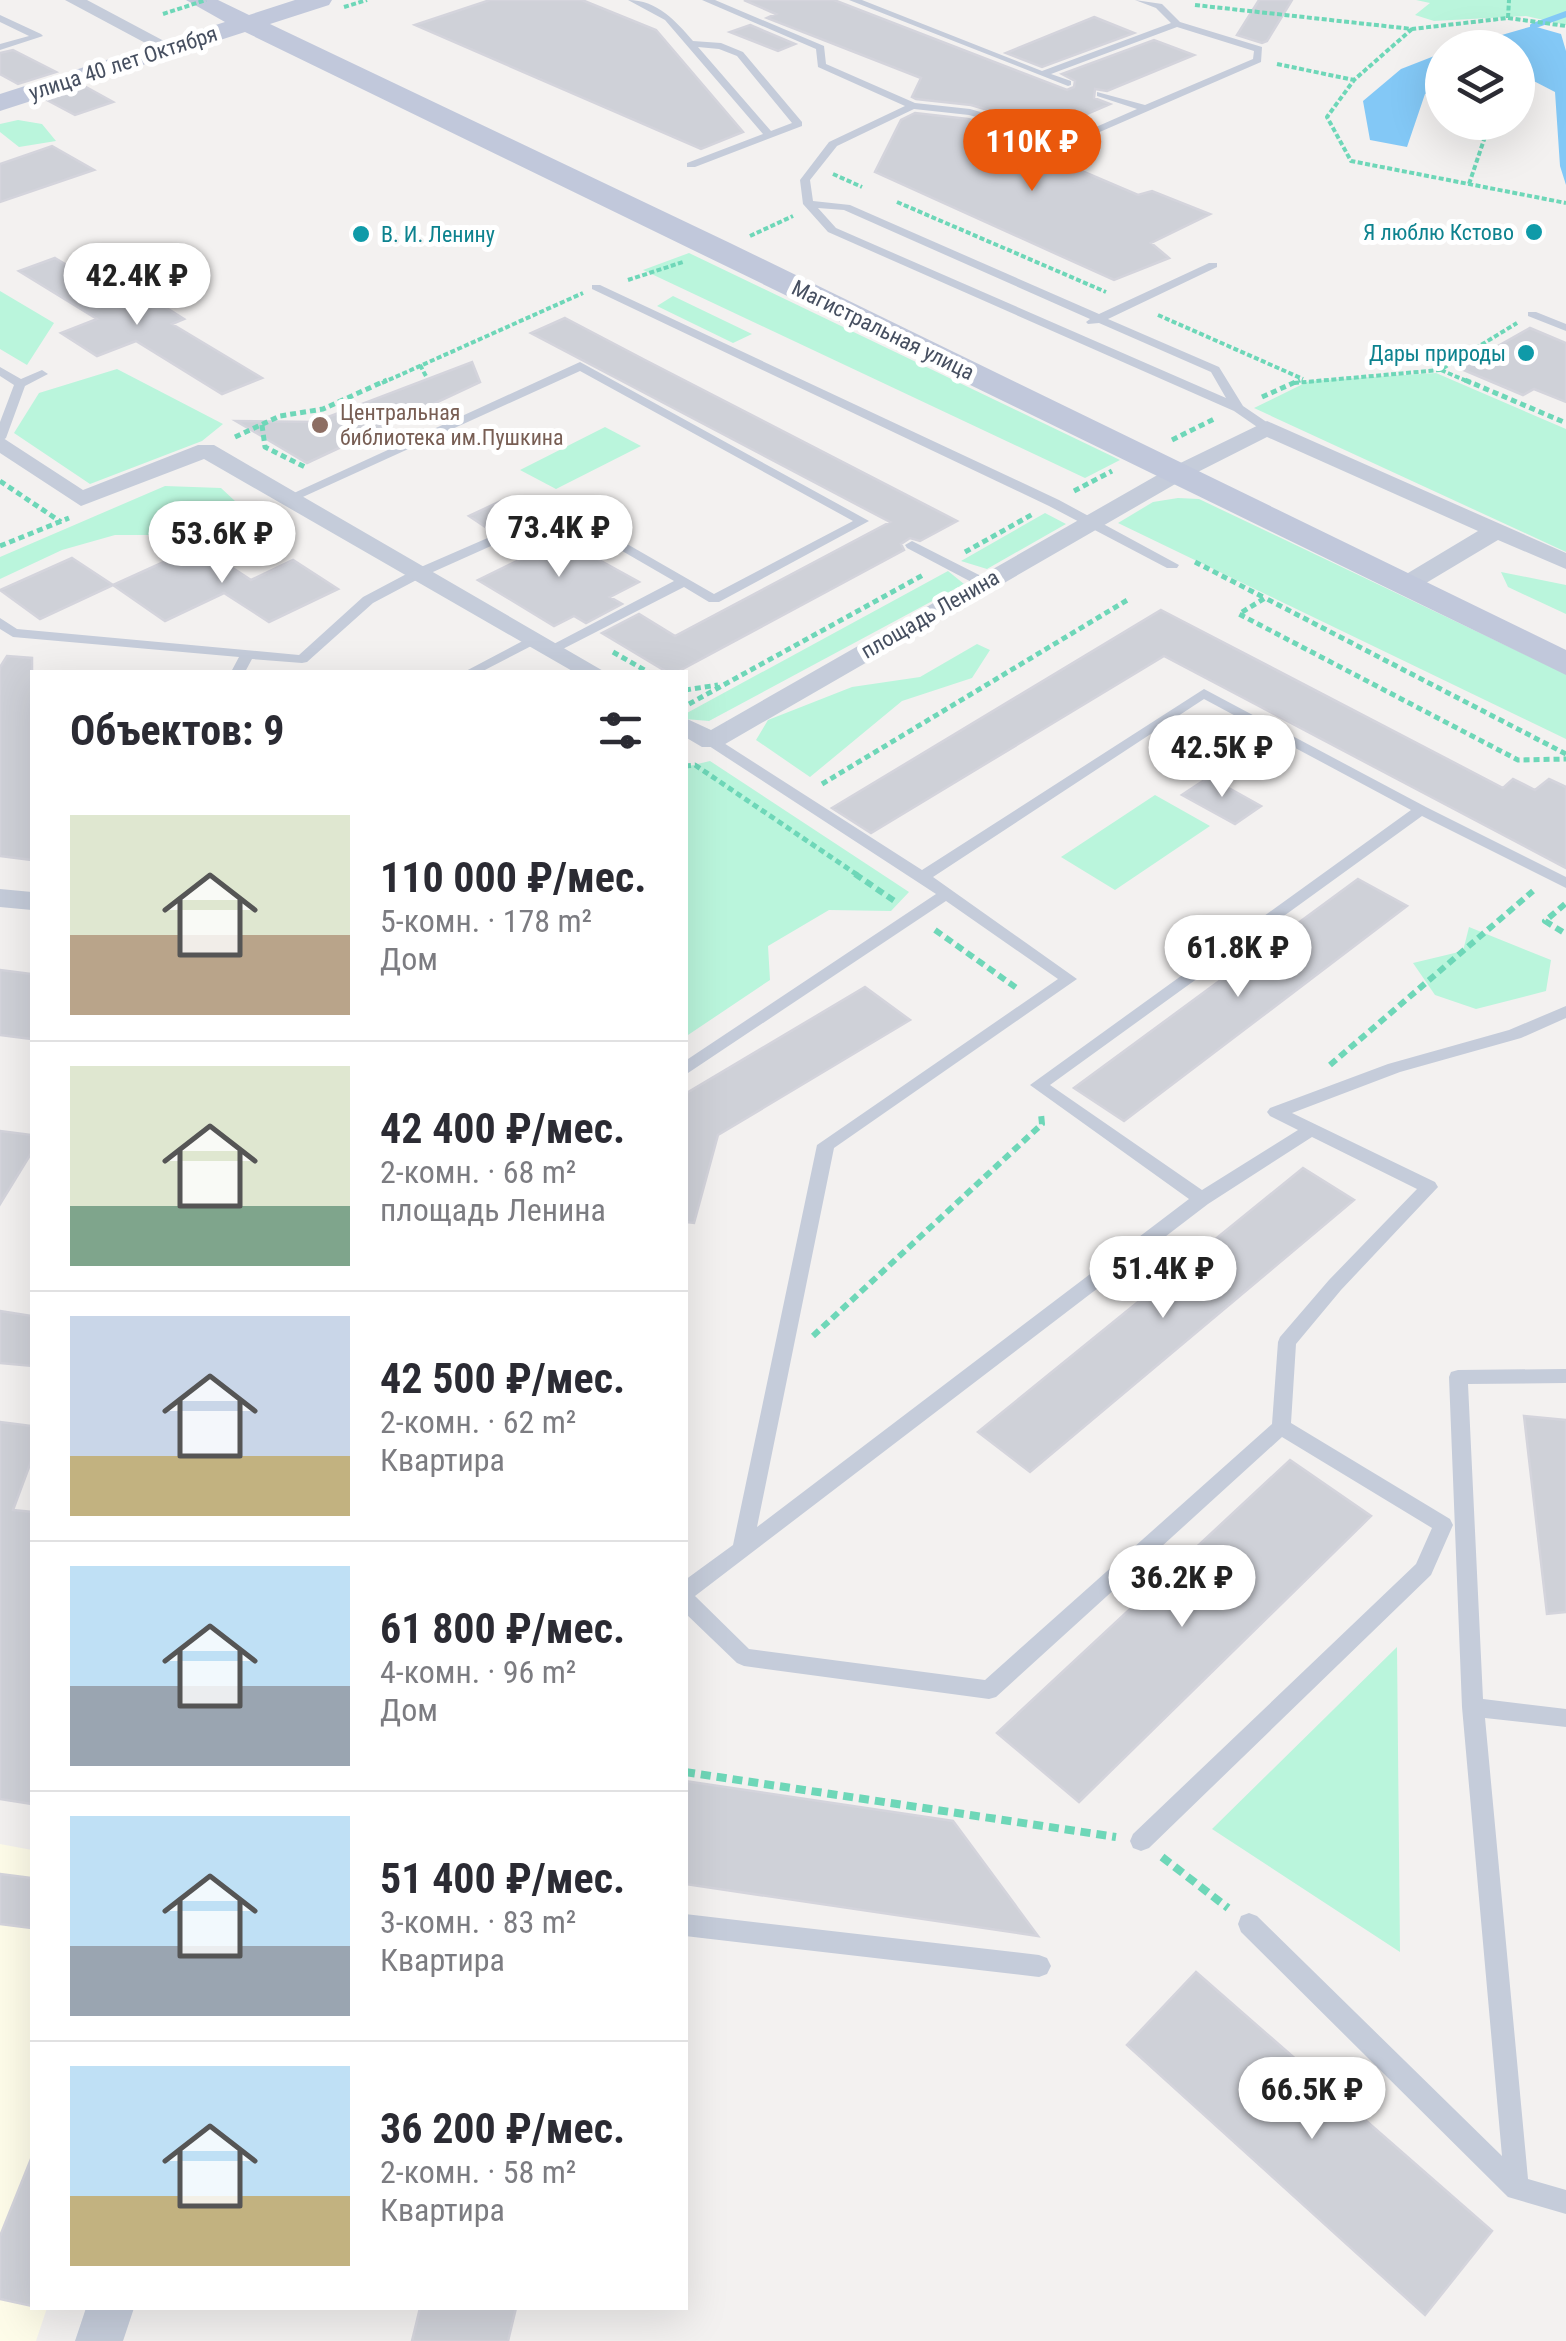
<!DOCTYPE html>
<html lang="ru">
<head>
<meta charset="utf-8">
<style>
	:root { --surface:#fff; --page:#f2f2f3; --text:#2b2b33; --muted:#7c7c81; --line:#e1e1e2; --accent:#ea580c }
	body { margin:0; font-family:"Roboto Condensed",sans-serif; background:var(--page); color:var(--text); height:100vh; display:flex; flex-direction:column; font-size:38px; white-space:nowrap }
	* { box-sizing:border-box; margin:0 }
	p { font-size:32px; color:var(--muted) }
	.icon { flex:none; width:55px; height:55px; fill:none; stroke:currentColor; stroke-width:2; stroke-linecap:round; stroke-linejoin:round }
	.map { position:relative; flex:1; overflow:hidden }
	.side { position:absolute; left:30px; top:670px; width:658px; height:1640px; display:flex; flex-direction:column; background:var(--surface); border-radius:0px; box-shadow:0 10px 40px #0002 }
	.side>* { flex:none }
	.fabs { position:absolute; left:1425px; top:30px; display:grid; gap:20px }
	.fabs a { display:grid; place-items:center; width:110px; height:110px; border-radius:50%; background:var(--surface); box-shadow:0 10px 40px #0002; font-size:50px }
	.price { position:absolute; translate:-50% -85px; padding:0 22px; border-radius:35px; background:#fff; color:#222; font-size:32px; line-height:65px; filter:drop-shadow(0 2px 5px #0008) }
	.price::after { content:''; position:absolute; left:50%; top:60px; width:30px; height:22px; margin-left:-15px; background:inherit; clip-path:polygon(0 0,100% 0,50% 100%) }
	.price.current { background:var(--accent); color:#fff }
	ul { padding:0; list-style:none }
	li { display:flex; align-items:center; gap:30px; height:250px; padding:0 40px }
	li+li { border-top:2px solid var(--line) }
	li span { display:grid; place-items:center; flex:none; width:280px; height:200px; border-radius:0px; color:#555 }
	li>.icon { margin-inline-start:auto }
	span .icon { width:120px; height:120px; fill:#fffc; stroke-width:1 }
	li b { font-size:42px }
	h2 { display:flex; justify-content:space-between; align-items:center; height:120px; padding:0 40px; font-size:42px }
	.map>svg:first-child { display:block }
	.commercial { fill:#fefce9 }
	.green { fill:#baf5dc }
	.water { fill:#83c8f6 }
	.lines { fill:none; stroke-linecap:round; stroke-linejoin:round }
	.stream { stroke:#83c8f6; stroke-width:6 }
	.building { fill:#cfd1d8; stroke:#d4d4dc; stroke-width:2.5 }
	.path-far3 { stroke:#6ed7b8; stroke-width:4; stroke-dasharray:5 2.5; stroke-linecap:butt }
	.path-far2 { stroke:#6ed7b8; stroke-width:5; stroke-dasharray:6 4; stroke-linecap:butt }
	.path-far1 { stroke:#6ed7b8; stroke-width:6; stroke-dasharray:8 5; stroke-linecap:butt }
	.path { stroke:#6ed7b8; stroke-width:8; stroke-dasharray:10 6; stroke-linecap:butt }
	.lane { fill:#c5ccda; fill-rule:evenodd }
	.street { fill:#c5ccda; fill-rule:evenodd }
	.secondary { fill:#c1c8db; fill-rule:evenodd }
	.path-bridge { stroke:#6ed7b8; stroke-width:4; stroke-dasharray:5 2.5; stroke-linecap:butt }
	.culture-dot { fill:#0f9aa8; stroke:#fff; stroke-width:4 }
	.education-dot { fill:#8d6e63; stroke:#fff; stroke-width:4 }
	.labels { text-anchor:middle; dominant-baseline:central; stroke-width:10; stroke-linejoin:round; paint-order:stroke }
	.far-street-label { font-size:22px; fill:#464f60; stroke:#fff }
	.far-culture-label { font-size:22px; fill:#0d838f; stroke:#fff; text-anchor:end }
	.far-education-label { font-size:22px; fill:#785e54; stroke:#fff; text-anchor:start }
</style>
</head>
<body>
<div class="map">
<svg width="1566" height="2341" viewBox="0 0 1566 2341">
	<rect width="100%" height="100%" fill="#f3f1f0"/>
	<path class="commercial" d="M0,1844L32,1850V2308H47L36,2341H0Z"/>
	<path class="green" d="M1416,0H1566V25L1526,16L1434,21L1415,15L1430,3Z
		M18,120L42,124L56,141L19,147L0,132V124Z
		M689,253L1120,460L1085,478L643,270Z
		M0,291L54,323L27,365L0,349Z
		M673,296L752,334L733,343L657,306Z
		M117,369L223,424L202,441L90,484L14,433L39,393Z
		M1436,373L1566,429V552L1254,408L1309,381Z
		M605,427L641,446L556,489L520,470Z
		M165,486L221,488L250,515L269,545L214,528L171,535H115L62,550L0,579V557Z
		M1178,498L1199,499L1566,674V739L1118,523L1153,502Z
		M1045,513L1066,524L987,569L961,561Z
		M948,571L964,584L709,721L685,719V714Z
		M1501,572L1566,585V614L1508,587Z
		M977,644L990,650L972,678L902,701L810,777L756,740L768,720L852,687L920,677Z
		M710,761L909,892L891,911L829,910L768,946L770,980L685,1037V767Z
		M1155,795L1210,826L1115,890L1061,857Z
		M1469,927L1551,960L1546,991L1476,1009L1435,995L1413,963L1463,951Z
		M1397,1647L1400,1952L1212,1829Z"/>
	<path class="water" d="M1533,26L1561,34L1566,51V185L1560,166L1555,92L1518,73V48L1460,47Z
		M1442,53V85L1425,94L1407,147L1370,140L1363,101L1401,69Z"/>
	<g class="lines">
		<path class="stream" d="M1533,26L1566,14"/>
	</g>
	<path class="building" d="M490,0H582L656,30L743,132L701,149L415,25Z
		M744,0H834L1067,90L1074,87L1075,81L1062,74L1154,40L1194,55L1107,91L1095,89L1094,98L1110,104L1052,129L971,105L916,99L912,97L921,78L767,18L776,14Z
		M1259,0H1292L1267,41L1262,43L1237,35Z
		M1094,17L1134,33L1042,67L1006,53Z
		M750,25L795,44L778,51L730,32Z
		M13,50L56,72L18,84L0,74V53Z
		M86,87L113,102L75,115L47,100Z
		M915,113L968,119L1032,137L1016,143L1138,195L1152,191L1210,214L1151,243L1169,258L1114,280L875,172L901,120Z
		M52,146L94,170L0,202V164Z
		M55,258L131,304L149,297L184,319L172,324L262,378L222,394L136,341L97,356L61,333L97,319L19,271Z
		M565,318L645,360L957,521L920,541L910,538L901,544L904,550L677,672H667L602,633L639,614L675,636L890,522L531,333Z
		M1530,328L1566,343V402L1534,389L1523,395L1459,368Z
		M472,362L480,382L307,463L236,421L315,422Z
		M501,501L526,517L493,532L469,516Z
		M542,527L561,539L639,582L610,597L622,604L586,623L574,616L554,626L478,580L529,555L509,542Z
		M199,546L251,580L293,560L338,589L269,622L224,593L165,621L113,585Z
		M72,558L113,585L40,619L0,590Z
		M1161,610L1503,788L1513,779L1535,790L1549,779L1566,787V868L1164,656L871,833L832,808Z
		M7,656L32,658V860L0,856V667Z
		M1209,777L1261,806L1235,824L1182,795Z
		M1358,879L1407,906L1124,1121L1074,1088Z
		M0,970L32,974V1039L0,1035Z
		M865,987L910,1020L718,1135L694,1223L685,1222V1094Z
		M0,1131L32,1135V1152L0,1204Z
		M1303,1168L1354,1200L1030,1472L978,1432Z
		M0,1311L32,1316V1366L0,1363Z
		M1524,1416L1566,1420V1612L1547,1614Z
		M0,1422L32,1426V1459L13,1510L32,1512V1804L0,1799Z
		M1290,1460L1371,1516L1079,1802L997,1733Z
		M685,1781L953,1821L1038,1936L685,1884Z
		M0,1874L32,1878V1928L0,1924Z
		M1196,1972L1492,2231L1425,2315L1127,2045Z
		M31,2159H32V2306L0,2299V2236Z
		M420,2308H516L508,2341H412Z"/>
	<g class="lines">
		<path class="path-far3" d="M1195,5L1412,29L1508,18L1566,26
			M344,7L367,0
			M1508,18L1509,0
			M1412,29L1354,80L1327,117L1351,161L1566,203
			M1277,64L1354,80
			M833,174L862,187
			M1469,184L1490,122
			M897,202L1106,292
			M750,236L793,216
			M628,280L683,262
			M1158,315L1303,379
			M420,365L427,378
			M1441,370L1471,383
			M382,383L583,293
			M1294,383L1440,370L1517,323"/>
		<path class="path-far2" d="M1465,380L1566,423
			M1262,397L1300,380
			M262,425L265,447L307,468
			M235,437L280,416L323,409L387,380
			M1172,440L1214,419
			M0,481L61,522
			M1074,491L1112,471
			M0,546L69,518
			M965,552L1033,514
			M1195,562L1265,598
			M613,652L648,672
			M685,690L718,685
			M689,704L923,575
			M1566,754L1265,598L1239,614L1518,760L1566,759
			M685,766L695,765L859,876
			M822,784L1129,599"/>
		<path class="path-far1" d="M855,874L896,902
			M1565,904L1545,921L1566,934
			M935,930L1018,989
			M1330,1065L1533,891
			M813,1336L1042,1124L1041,1114"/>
		<path class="path" d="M685,1772L1116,1837
			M1162,1857L1228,1908"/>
		<path class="lane" d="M628,0C657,0 676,21 693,41L721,43L743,52L802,122V126L695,167H687V163L763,134L665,20ZM698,47L719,49L737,56L792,123L771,131Z
			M702,0H715L824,46L826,64L915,103L970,109L1071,138L1137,109L1097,96V92L1145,105L1253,59L1254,51L1177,27L1051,74L1071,81V85L1068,86L849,0H862L1042,71L1171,23L1156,8L1135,0L1162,4L1180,22L1262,47L1261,62L1072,144L969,115L914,109L837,146L810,180L813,201L850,205L1099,314L1209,263H1217V267L1108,319L1219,367L1243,406L1271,425V431H1263L1234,411L828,232L803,204L800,180L829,142L905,106L818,67L816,49ZM818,208L844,210L1090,319L1086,322L1088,324L1099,323L1211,372L1226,398L836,228Z
			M0,15L41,34L43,36L0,50V44L29,36L0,22Z
			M592,285H600L1059,500L1179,565L1177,568H1167L1049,506L592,289Z
			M1528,312H1536L1566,324V331L1528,316Z
			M580,362L869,521L719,602H709L684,587L553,654L548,653V647L674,581L560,515L424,576L373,603L307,662L302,663L252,659L245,672H231L239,657L13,637L0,629V618L17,629L299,655L363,597L414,570L561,506L714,594L853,521L580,371L294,501L283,498Z
			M0,367L21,379L42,370L48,374L25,386L6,438L0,442V422L14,385L0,376Z
			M912,541L989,580L991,583L989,586H979L907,548L905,545Z
			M534,635L541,639L539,642L481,672H464Z
			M1204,689L1426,807L1566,877V888L1422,816L1050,1085L1202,1190L1298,1130L1270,1116L1267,1112L1270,1108L1388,1064L1509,1030L1566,1006V1018L1521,1038L1400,1072L1292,1113L1435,1182L1438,1187L1341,1290L1296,1344L1291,1423L1450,1519L1453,1525L1431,1575L1149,1848L1141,1851L1133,1848L1130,1841L1133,1834L1416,1564L1432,1528L1282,1437L996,1697L989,1699L744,1666L737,1663L685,1613V1580L733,1545L817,1145L1058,979L946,901L685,1075V1061L936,894L706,744V738H716L922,870ZM1204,699L1411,810L1030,1085L1189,1199L757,1527L834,1148L1077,979L933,877ZM1312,1137L1417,1189L1329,1280L1280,1337L1278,1342L1272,1424L985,1680L749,1649L695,1596L1208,1204Z
			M1566,1369V1383L1468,1384L1483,1699L1566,1709V1727L1485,1718L1528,2179L1566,2190V2214L1508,2197L1241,1932L1238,1924L1241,1916L1249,1913L1257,1916L1502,2156L1462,1707L1449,1377L1451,1372L1458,1370Z
			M685,1914L1039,1955L1047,1958L1051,1966L1047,1974L1039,1977L685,1936Z"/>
		<path class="street" d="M65,0H87L179,49L176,53H164Z
			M1267,421L1566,553V569L1498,540L1416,589H1398L1395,584L1398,579L1478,531L1267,437L1184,479L720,747H702L685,737V718L711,730L1168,469Z
			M0,436L83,490L198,445H214L605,672H574L204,459L81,506L0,453Z
			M0,889L32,892V910L0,907Z
			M86,2308H134L123,2341H75Z"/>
		<path class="secondary" d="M186,0H218L249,15L295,0H332L329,5L270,24L730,243L1566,650V675L245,32L0,111V94L225,22Z"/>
		<path class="path-bridge" d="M163,14L206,0"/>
	</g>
	<g class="culture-dot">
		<circle cx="1534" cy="232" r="10"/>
		<circle cx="361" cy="234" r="10"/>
		<circle cx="1526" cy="353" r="10"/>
	</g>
	<circle class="education-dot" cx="320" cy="425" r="10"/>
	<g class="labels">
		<g class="far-street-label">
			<text transform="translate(123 63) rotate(-18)">улица 40 лет Октября</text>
			<text transform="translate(883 330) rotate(26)">Магистральная улица</text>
			<text transform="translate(930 614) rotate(-30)">площадь Ленина</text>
		</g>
		<g class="far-culture-label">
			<text x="1514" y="232">Я люблю Кстово</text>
			<text x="381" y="234" text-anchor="start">В. И. Ленину</text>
			<text x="1506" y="353">Дары природы</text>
		</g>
		<g class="far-education-label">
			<text x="340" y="412">Центральная<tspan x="340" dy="25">библиотека им.Пушкина</tspan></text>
		</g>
	</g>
</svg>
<div class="fabs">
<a><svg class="icon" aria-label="layers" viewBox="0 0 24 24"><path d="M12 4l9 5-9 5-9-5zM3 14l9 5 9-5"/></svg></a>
</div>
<b class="price current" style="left:1032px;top:194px">110K ₽</b>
<b class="price" style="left:137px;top:328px">42.4K ₽</b>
<b class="price" style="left:559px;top:580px">73.4K ₽</b>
<b class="price" style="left:222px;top:586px">53.6K ₽</b>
<b class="price" style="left:1222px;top:800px">42.5K ₽</b>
<b class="price" style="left:1238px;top:1000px">61.8K ₽</b>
<b class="price" style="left:1163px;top:1321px">51.4K ₽</b>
<b class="price" style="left:1182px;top:1630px">36.2K ₽</b>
<b class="price" style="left:1312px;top:2142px">66.5K ₽</b>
<section class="side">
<h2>Объектов: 9<svg class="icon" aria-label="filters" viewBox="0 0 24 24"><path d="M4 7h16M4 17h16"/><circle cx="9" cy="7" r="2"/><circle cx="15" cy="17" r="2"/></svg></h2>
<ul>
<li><span style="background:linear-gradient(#dfe7d0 60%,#b9a48a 0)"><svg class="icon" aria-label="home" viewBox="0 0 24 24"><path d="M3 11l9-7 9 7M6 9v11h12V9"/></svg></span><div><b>110 000 ₽/мес.</b><p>5-комн. · 178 m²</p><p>Дом</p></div></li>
<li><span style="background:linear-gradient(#dfe7d0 70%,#7fa58c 0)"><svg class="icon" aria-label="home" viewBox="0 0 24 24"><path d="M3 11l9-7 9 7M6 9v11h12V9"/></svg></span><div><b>42 400 ₽/мес.</b><p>2-комн. · 68 m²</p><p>площадь Ленина</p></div></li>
<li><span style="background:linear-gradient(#c9d6e8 70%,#c2b280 0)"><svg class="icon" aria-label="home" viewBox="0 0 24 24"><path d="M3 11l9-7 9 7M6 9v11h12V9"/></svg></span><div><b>42 500 ₽/мес.</b><p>2-комн. · 62 m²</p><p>Квартира</p></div></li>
<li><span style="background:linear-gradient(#bfe0f5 60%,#9aa5b1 0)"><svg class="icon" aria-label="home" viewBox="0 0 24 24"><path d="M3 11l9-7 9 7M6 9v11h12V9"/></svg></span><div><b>61 800 ₽/мес.</b><p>4-комн. · 96 m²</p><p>Дом</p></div></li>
<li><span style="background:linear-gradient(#bfe0f5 65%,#9aa5b1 0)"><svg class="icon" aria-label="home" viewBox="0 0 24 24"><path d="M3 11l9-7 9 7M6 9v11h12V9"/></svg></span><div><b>51 400 ₽/мес.</b><p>3-комн. · 83 m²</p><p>Квартира</p></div></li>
<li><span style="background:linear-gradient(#bfe0f5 65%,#c2b280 0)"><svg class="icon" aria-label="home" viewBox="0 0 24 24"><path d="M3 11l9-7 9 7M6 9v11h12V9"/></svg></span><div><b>36 200 ₽/мес.</b><p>2-комн. · 58 m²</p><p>Квартира</p></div></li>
</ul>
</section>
</div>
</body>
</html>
